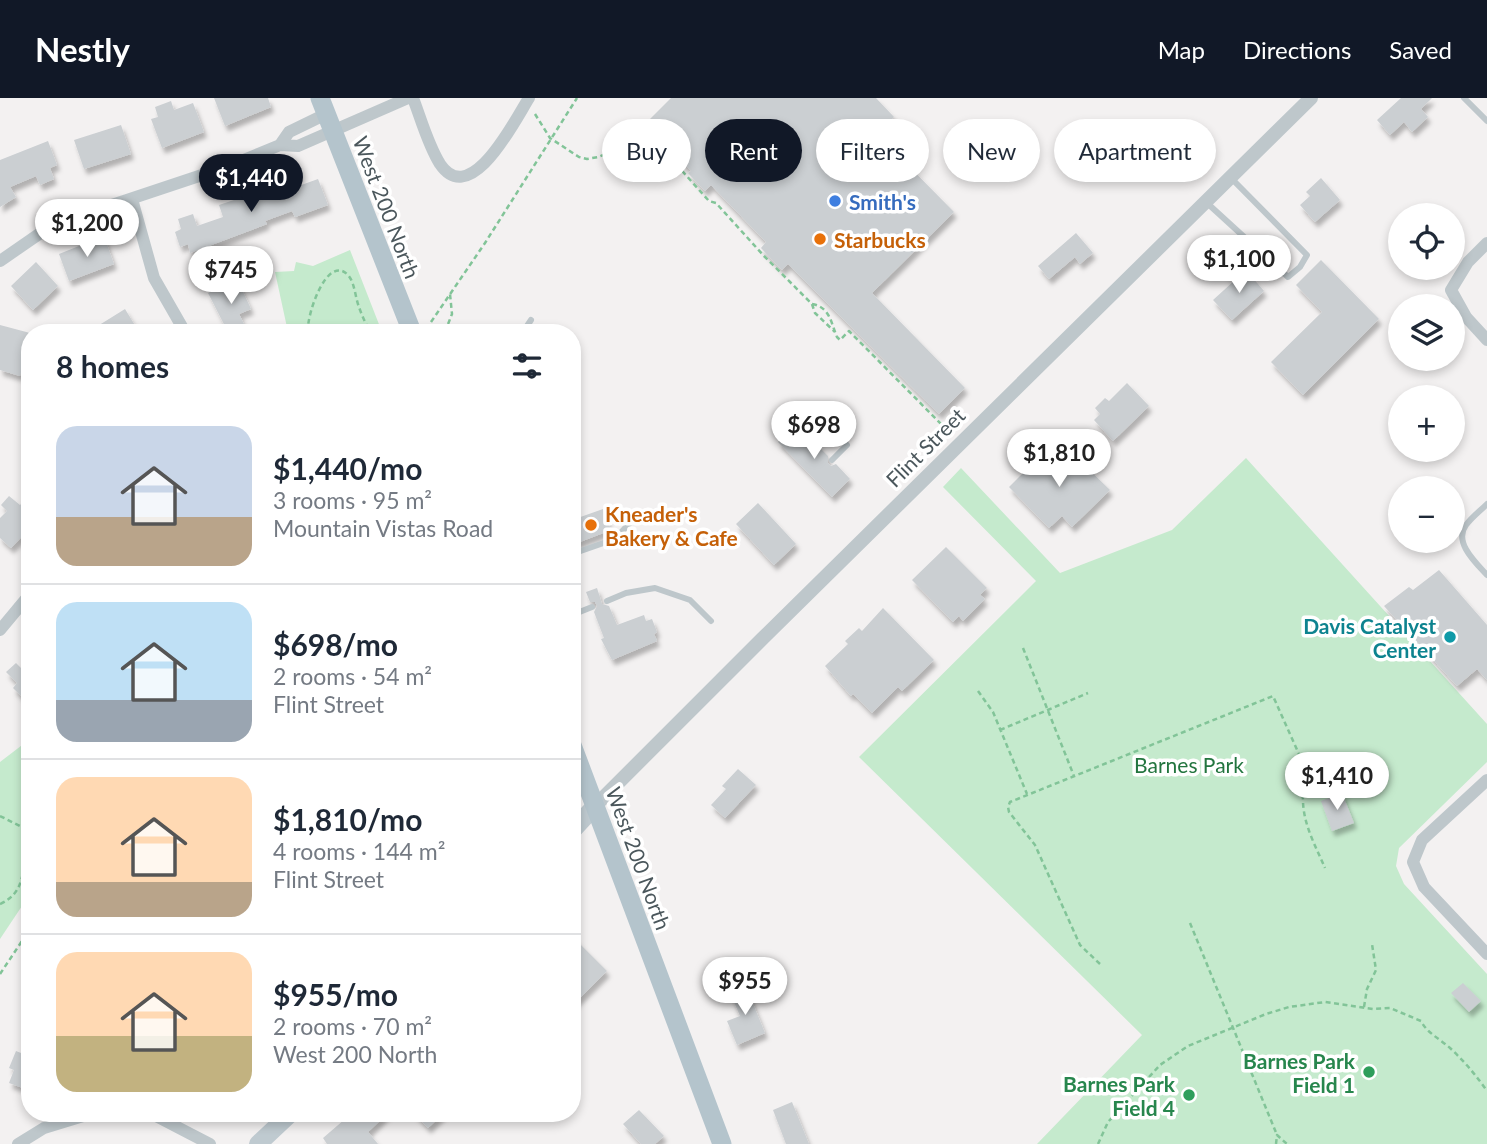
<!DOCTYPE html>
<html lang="en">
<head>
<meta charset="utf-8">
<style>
	:root { --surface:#fff; --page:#f2f2f3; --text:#1f2937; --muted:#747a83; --line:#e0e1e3; --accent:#111827 }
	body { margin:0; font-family:Lato,sans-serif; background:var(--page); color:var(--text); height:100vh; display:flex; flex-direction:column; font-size:26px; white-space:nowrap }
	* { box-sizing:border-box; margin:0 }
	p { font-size:23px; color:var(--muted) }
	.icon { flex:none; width:38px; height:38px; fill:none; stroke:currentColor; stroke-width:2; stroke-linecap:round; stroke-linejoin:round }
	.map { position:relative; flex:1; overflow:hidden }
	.sheet { position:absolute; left:21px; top:226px; width:560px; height:798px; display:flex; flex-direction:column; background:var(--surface); border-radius:28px; box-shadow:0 4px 10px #0003 }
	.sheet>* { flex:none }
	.hud { position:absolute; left:602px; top:21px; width:665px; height:63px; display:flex; gap:14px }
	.controls { position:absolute; left:1388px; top:105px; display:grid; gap:14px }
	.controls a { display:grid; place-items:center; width:77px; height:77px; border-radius:50%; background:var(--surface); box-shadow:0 4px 10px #0003; font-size:35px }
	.price { position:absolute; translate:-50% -60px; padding:0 16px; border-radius:24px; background:#fff; color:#222; font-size:23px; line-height:46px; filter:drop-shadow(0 2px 4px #0008) }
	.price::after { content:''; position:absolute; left:50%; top:42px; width:21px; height:16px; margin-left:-10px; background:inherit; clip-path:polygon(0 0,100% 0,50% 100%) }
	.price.on { background:var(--accent); color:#fff }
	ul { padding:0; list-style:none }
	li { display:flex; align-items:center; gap:21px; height:175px; padding:0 35px }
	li+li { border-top:2px solid var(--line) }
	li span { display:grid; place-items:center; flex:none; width:196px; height:140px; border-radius:21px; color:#555 }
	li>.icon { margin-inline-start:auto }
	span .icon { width:84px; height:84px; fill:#fffc; stroke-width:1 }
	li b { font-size:30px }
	h2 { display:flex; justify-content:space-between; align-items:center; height:84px; padding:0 35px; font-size:30px }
	.pill { padding:0 24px; border-radius:32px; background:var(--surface); box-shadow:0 4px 10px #0003; font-size:24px; line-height:63px }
	.pill.on { background:var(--accent); color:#fff }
	header { display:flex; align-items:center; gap:42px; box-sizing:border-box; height:98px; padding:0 35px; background:var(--accent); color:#fff }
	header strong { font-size:33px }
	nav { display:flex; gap:38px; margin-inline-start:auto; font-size:24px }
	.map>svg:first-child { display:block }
	.green { fill:#c5eacd }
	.building { fill:#cbcfd2; filter:url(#shadow) }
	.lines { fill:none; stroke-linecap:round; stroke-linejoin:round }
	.path { stroke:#82c498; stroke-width:2.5; stroke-dasharray:5 3.5; stroke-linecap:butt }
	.service { stroke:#bec7cb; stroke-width:6 }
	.minor { stroke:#bec7cb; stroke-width:12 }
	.tertiary { stroke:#bec7cb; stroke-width:14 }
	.secondary { stroke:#bfcad0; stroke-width:18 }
	.primary { stroke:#b4c4cc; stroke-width:19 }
	.shop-dot { fill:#3f7fe0; stroke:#fff; stroke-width:2.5 }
	.food-dot { fill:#e8710a; stroke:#fff; stroke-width:2.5 }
	.culture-dot { fill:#0f9aa8; stroke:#fff; stroke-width:2.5 }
	.leisure-dot { fill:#2e9e5b; stroke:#fff; stroke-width:2.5 }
	.labels { text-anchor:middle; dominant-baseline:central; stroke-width:7; stroke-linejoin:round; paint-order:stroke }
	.shop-label { font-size:21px; font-weight:bold; fill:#366cbe; stroke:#fff; text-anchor:start }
	.street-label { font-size:21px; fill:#4b575c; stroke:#fff }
	.food-label { font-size:21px; font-weight:bold; fill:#c56008; stroke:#fff; text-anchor:start }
	.culture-label { font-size:21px; font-weight:bold; fill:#0d838f; stroke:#fff; text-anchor:end }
	.park-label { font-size:21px; fill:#23753f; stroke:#fff }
	.leisure-label { font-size:21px; font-weight:bold; fill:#27864d; stroke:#fff; text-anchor:end }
</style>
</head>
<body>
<header>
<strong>Nestly</strong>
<nav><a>Map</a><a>Directions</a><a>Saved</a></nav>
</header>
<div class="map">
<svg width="1487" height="1046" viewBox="0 0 1487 1046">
	<defs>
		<filter id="shadow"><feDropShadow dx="3" dy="5.5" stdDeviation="2" flood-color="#0004"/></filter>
	</defs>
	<rect width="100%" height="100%" fill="#f3f1f1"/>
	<path class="green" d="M350,152L382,234H288L275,174L294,173L296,164L313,168Z
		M1246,360L1487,626V664L1399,750L1396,768L1404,786L1487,876V1046H1037L1142,937L859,659L1036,483L943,389L961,370L1060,475L1172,432Z
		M30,641V796L0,841V664Z"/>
	<path class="building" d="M214,0H268L271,9L225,28Z
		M671,0H876L894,19L877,36L954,114L872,195L965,290L939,316L788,166L782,172L761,150L766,144L711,87L705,93L688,75L691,73L679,61L682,58L648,23Z
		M1401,0H1432L1421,11L1428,19L1412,34L1404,24L1390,37L1377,22Z
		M171,3L174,12L193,5L204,34L162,50L151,21L158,19L155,9Z
		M121,27L131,56L84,71L74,42Z
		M48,43L57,67L50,70L54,81L40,87L36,78L10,89L16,99L0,109V62Z
		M1321,80L1340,102L1315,124L1300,107L1310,98L1306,94Z
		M318,81L328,107L295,119L292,113L265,123L267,126L190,155L188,146L180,149L175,134L181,131L178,121L193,116L197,128L223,119L219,107L290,83L293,90Z
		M1076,135L1093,155L1080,166L1075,159L1049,181L1038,168Z
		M104,138L114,166L69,183L59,156Z
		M1321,162L1379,221L1303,297L1271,264L1322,214L1296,187Z
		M36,164L58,188L33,212L11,188Z
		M1246,172L1264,193L1232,222L1213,202Z
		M237,181L251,211L239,216L248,234H228L208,195Z
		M125,211L139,234H88Z
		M0,227L30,235L20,278L0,272Z
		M1127,285L1149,308L1113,343L1094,322L1100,316L1095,310L1105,300L1109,303Z
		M796,326L803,333V341L806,343L811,341L828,358V365L831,368L836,366L850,381L832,399L778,344Z
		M1049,349L1067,368L1076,359L1110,392L1072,429L1062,418L1049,430L1009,389Z
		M30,397V430L11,450L0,440V420L7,413L1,407L9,398L20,407Z
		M758,405L796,446L774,467L736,426Z
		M603,411L611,432L572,447V422Z
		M946,449L987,490L980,497L985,501L963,523L959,518L953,524L912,482Z
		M1439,472L1487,527V582L1477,571L1457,588L1384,508L1409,489L1413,492Z
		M597,490L602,506L609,508L617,527L644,517L646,523L652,521L657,534L654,536L657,543L612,562L601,541L604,540L594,514L597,508L595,504H590L586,494Z
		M883,510L934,562L902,593L898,589L872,615L853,596L851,598L825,568L848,546L845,543L859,530L862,533Z
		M30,561V607L13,590L17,585L6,574L16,565L21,570Z
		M738,671L756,687L725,720L711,707L726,691L722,688Z
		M1342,695L1354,725L1332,733L1321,703Z
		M572,838L607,873L572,908Z
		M1463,885L1481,903L1469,914L1451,895Z
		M745,886L765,935L737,947L727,923L740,918L729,892Z
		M29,933L30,985L26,983L23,990L9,985L14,972L9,970L16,953L21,955Z
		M792,1004L809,1046H786L773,1012Z
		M639,1012L664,1038L655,1046H641L623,1026Z
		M352,1015H388L368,1034L378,1046H327L323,1040Z
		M414,1015H444L428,1030Z"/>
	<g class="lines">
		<path class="path" d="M535,16L550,40L579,59L587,61L598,59L654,37L676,60
			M677,59L675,65L709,103L716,105L764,158L812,206C830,209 831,225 837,239L840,242L849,233L945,330
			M812,206L815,215L835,234
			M431,224L485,145L577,0
			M308,234C306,218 327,155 348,177C355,185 355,199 359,209C362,218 366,226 370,234
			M445,234L452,216L450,196
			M1023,550L1074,678
			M978,593L993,614L1027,696
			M1000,632L1088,595
			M0,718L30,733
			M0,806C27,794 20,772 30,748
			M1190,825L1277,1037
			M1100,866L1080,847L1035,747L1009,714L1008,709L1010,704L1273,598L1302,663C1305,677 1302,688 1303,702C1303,726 1316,749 1325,770
			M0,876L30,831
			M1364,909L1367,891L1376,872L1372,846
			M1098,1046L1108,1024L1160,967L1188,948L1266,916L1289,909L1325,904L1373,911L1390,910L1421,923C1427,935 1440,941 1450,950C1464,963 1476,977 1487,993
			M1276,1046L1277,1037L1287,1046"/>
		<path class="service" d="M1464,0L1487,23
			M1207,105L1288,179L1300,169L1307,157L1231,80
			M523,234L531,222
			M807,337L822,321
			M832,362L847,347
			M1487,406C1480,413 1472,419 1466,427C1453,444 1476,465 1487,477
			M572,456L615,441L638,416
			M607,503L626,495L655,490L690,502L711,523
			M577,515L592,509"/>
		<path class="minor" d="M413,0C421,21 428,47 440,66C471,112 516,20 529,0
			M280,47L289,34L326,16
			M132,101L154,180L185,234
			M1487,145L1468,164L1451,192L1466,219L1487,242
			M0,163L42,134L82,117L229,68L280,47L298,48L408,0
			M0,532L30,496
			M1487,682L1422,742L1413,764L1424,789L1487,856
			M138,1015L154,1017L210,1046
			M18,1046L44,1030L93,1015"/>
		<path class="tertiary" d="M596,707L763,540L1311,0"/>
		<path class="secondary" d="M572,733L596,707
			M258,1046L291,1015"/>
		<path class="primary" d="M320,0L412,234
			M572,647L722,1046"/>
	</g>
	<circle class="shop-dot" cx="835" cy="103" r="7"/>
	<g class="food-dot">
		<circle cx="820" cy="141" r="7"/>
		<circle cx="591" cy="427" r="7"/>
	</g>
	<circle class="culture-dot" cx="1450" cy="539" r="7"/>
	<g class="leisure-dot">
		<circle cx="1369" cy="974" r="7"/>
		<circle cx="1189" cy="997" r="7"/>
	</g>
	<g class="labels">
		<g class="shop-label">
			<text x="849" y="103">Smith's</text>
		</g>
		<g class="street-label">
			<text transform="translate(387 109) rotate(69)">West 200 North</text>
			<text transform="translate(925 349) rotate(-45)">Flint Street</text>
			<text transform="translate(639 760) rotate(70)">West 200 North</text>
		</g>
		<g class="food-label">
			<text x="834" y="141">Starbucks</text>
			<text x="605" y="415">Kneader's<tspan x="605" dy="24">Bakery &amp; Cafe</tspan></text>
		</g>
		<g class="culture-label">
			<text x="1436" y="527">Davis Catalyst<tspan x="1436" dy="24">Center</tspan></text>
		</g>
		<g class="park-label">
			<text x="1189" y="666">Barnes Park</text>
		</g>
		<g class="leisure-label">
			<text x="1355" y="962">Barnes Park<tspan x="1355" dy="24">Field 1</tspan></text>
			<text x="1175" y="985">Barnes Park<tspan x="1175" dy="24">Field 4</tspan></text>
		</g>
	</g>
</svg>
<div class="controls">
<a><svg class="icon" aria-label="locate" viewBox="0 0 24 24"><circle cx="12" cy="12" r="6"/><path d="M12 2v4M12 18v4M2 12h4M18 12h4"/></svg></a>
<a><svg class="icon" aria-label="layers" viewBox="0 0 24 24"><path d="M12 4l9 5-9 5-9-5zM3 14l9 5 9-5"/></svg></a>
<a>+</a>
<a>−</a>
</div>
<b class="price on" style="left:251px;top:116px">$1,440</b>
<b class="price" style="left:87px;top:161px">$1,200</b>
<b class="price" style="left:1239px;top:197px">$1,100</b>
<b class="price" style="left:231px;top:208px">$745</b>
<b class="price" style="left:814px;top:363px">$698</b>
<b class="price" style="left:1059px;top:391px">$1,810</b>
<b class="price" style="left:1337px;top:714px">$1,410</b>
<b class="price" style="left:745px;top:919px">$955</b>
<div class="hud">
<a class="pill">Buy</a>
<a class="pill on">Rent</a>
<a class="pill">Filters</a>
<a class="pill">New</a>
<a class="pill">Apartment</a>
</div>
<section class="sheet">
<h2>8 homes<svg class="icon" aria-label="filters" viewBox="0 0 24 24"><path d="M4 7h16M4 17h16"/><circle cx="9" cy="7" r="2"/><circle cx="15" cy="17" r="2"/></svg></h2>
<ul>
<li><span style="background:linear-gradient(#c9d6e8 65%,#b9a48a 0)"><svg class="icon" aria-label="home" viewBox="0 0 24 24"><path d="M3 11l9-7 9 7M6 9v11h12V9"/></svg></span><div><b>$1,440/mo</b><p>3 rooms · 95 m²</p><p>Mountain Vistas Road</p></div></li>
<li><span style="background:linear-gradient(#bfe0f5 70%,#9aa5b1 0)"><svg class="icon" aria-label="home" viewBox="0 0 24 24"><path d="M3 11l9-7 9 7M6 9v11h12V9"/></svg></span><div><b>$698/mo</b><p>2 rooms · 54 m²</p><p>Flint Street</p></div></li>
<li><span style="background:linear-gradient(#ffd9b3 75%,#b9a48a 0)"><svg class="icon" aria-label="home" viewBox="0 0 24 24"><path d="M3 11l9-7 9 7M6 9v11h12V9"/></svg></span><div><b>$1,810/mo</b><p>4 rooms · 144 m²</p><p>Flint Street</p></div></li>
<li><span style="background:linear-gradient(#ffd9b3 60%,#c2b280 0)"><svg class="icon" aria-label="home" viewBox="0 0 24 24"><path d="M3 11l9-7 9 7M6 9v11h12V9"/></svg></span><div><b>$955/mo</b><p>2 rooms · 70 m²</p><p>West 200 North</p></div></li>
</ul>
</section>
</div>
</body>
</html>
